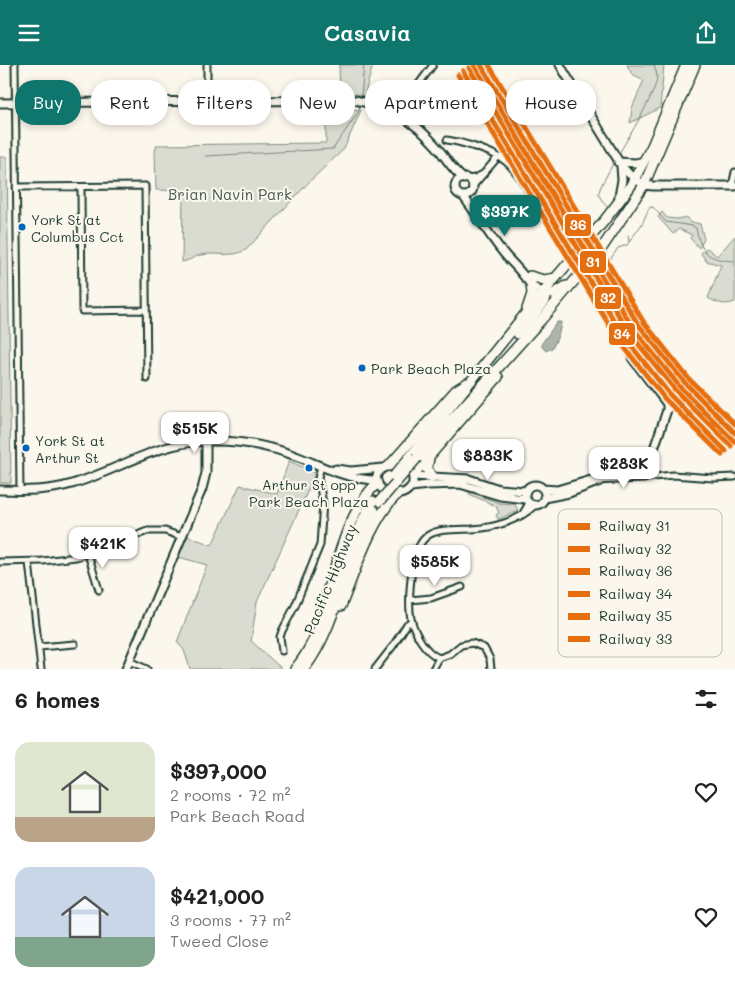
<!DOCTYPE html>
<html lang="en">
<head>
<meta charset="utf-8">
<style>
	:root { --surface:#fff; --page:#f6f6f6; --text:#222; --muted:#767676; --accent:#0f766e }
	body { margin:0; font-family:Mali,sans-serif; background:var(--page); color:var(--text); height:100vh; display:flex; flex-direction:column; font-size:19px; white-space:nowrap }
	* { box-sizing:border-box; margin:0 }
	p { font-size:16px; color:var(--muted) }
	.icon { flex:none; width:28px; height:28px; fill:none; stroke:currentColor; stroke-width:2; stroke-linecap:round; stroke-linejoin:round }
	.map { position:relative; height:604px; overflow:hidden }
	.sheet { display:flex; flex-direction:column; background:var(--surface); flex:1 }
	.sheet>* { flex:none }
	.banner { position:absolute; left:15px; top:15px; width:705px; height:45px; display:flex; gap:10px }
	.price { position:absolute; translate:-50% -42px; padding:0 11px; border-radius:10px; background:#fff; color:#222; font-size:16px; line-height:32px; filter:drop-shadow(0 1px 2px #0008) }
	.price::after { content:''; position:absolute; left:50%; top:30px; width:15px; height:11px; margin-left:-8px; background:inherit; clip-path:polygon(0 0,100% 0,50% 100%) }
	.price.on { background:var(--accent); color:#fff }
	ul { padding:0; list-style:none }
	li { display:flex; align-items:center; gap:15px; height:125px; padding:0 15px }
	li span { display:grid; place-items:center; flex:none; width:140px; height:100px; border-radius:15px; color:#555 }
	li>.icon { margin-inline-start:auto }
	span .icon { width:60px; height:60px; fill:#fffc; stroke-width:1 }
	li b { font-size:21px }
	h2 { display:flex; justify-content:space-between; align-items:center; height:60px; padding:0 15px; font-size:21px }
	.chip { padding:0 18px; border-radius:20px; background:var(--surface); box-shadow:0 2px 8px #0003; font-size:18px; line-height:45px }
	.chip.on { background:var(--accent); color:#fff }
	header { display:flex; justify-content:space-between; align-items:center; height:65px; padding:0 15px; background:var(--accent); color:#fff; font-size:22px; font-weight:600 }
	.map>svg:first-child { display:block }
	.green { fill:#dbdcd1; stroke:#7d8c82 }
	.water { fill:#adb4aa; stroke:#74847b }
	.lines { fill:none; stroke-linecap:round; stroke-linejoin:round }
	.stream { stroke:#74847b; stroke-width:1 }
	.street-casing { stroke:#1f3d34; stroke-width:9 }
	.secondary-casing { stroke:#1f3d34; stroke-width:11 }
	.highway-casing { stroke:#1f3d34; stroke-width:12 }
	.street { stroke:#fbf7ec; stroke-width:5 }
	.secondary { stroke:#fbf7ec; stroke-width:7 }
	.highway { stroke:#fbf7ec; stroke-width:9 }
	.highway-bridge-casing { stroke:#1f3d34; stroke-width:12; stroke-linecap:butt }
	.highway-bridge { stroke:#fbf7ec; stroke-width:9 }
	.rail-1-casing { stroke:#fbf7ec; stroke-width:9 }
	.rail-2-casing { stroke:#fbf7ec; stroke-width:9 }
	.rail-3-casing { stroke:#fbf7ec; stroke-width:9 }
	.rail-4-casing { stroke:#fbf7ec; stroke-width:9 }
	.rail-5-casing { stroke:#fbf7ec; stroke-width:9 }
	.rail-6-casing { stroke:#fbf7ec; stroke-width:9 }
	.rail-1 { stroke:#e56e0f; stroke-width:5 }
	.rail-2 { stroke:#e56e0f; stroke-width:5 }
	.rail-3 { stroke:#e56e0f; stroke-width:5 }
	.rail-4 { stroke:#e56e0f; stroke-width:5 }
	.rail-5 { stroke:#e56e0f; stroke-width:5 }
	.rail-6 { stroke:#e56e0f; stroke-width:5 }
	.bus-dot { fill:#0065bd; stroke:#fbf7ec; stroke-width:2 }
	.labels { text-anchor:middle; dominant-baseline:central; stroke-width:4; stroke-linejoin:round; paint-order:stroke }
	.bus-label { font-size:14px; fill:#1f3d34; stroke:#fbf7ec; text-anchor:start }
	.park-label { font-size:15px; fill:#455d53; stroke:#fbf7ec }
	.street-label { font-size:15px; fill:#1f3d34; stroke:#fbf7ec }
	.key { fill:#fbf7ec; stroke:#b9bfb5; stroke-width:1 }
	.key-label { font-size:14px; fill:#1f3d34 }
	.line-badge { stroke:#fbf7ec; stroke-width:2 }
	.badge-label { font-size:14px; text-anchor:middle; font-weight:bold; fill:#fff }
</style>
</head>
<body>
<header><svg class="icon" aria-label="menu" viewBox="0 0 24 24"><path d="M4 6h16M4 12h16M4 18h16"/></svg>Casavia<svg class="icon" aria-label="share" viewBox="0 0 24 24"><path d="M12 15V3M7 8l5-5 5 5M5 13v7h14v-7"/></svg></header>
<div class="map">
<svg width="735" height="604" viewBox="0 0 735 604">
	<rect width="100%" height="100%" fill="#fbf7ec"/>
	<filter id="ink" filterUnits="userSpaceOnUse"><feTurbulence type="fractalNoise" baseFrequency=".02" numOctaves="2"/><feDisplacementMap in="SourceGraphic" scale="10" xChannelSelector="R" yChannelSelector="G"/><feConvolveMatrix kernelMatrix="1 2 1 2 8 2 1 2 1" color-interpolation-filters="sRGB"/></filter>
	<g filter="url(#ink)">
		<path class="green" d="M339,0H373L364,31L340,26Z
			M627,0H664L660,43L630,58L632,43L644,15L632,9Z
			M326,42L361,45L344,84L310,116L246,185C232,193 216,187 201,190C195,191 189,196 182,197L183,126L156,125L155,86L157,80L326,78Z
			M0,92H7L11,418H0Z
			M662,147L667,153L677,154L686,152L690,157L700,159L704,174L699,183L690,173L692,170L679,164L673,169L658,152Z
			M735,171V237C725,241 717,238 708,233L721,200L706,196L701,188L707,183L717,191Z
			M289,396L310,405L315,410L257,537L251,576L282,604H190L184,585L177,577L207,500L179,492L187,471L212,480L240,420L277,429Z
			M470,425L483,432L499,438L515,439L518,446L498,454L496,450L499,448L496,441L469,429Z"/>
		<path class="water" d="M557,257H561C561,264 556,277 552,283L546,286L542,282V278Z"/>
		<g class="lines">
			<path class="stream" d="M361,32L364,0
				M618,90C628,73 656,29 657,12C657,8 655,4 654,0
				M205,91L333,84L359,46L360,39
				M606,141L598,129L602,119L615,95
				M629,177L642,159L649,143L653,142L666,157L693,161L696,163C701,189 709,195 735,196
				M616,215L610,206V195L618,183L627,180L629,177L628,170
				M592,453L598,470L621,494L639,517L640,537L647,549"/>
			<defs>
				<path id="street" d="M15,0L20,426
					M207,0V37
					M397,48L433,0
					M447,75C462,77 494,87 505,96C517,105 534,134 538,148
					M467,114L475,113L483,109
					M732,121L735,107
					M16,122L145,121L147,314
					M472,122L498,92
					M81,123L82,246L146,245
					M644,413L673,410L713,413L735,412
					M522,450L529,438
					M88,489L99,525
					M0,497L43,496L76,492L109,482L147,466H165L182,472
					M29,497L41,604
					M410,535L431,533L462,522
					M39,582L75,579
					M282,586L280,572L282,566L295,541L320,480L323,438L318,413L321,401
					M439,593C425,587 415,569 411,554C408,539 410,520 412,505C419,462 435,465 472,464C492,463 520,456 535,440
					M129,596L147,604
					M375,604L393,581L407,559L412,556
					M433,604L439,593L450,589L461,580L472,578L484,583L490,594L491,604"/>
				<path id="secondary" d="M560,0L621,100L629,109L644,120L653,121H735
					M0,38L355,35C390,42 413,54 437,82C446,93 452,105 464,114
					M618,97L636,98L644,96
					M455 122a9 9 0 1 1 18 0a9 9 0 1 1-18 0Z
					M463,131C477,149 488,169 502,186C507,193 513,198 518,204C526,213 532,224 544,227
					M618,137L622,115L621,101
					M392,400L407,403L413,410V419C395,448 354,409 392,400Z
					M336,404L351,406L383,403
					M413,411L469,414L499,424L526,426
					M525 430a10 10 0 1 1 20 0a10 10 0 1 1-20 0Z
					M411,422L428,420L460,419L500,431L525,434
					M543,424L557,425L591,415L644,413L667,345V339L632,293
					M0,425C24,426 48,426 72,419C120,405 155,377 208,376C241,375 271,381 301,393C326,403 349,415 377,415
					M544,433L569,428L600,416
					M126,604L202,424L206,408V376"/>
				<path id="highway" d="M530,211L544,215L556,213
					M527,244L532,229L531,218
					M518,269L545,236L546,232L544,227L553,229L566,221
					M409,393L525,249L604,156L630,122L652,81L686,0
					M417,393L542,254L602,183L644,120L695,0
					M429,393L427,404L432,412
					M389,401L456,325L467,318
					M413,410L498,312
					M327,527C340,489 348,447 377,418
					M341,541C354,509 373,449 399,428
					M295,604C311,585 319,562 328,539C342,504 354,468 373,436
					M304,604C338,561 345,492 374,445"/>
			</defs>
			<use href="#street" class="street-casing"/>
			<use href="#secondary" class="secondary-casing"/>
			<use href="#highway" class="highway-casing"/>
			<use href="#street" class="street"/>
			<use href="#secondary" class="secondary"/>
			<use href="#highway" class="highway"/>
			<defs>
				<path id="highway-bridge" d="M394,411L409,393
					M380,436L417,393"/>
			</defs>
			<use href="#highway-bridge" class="highway-bridge-casing"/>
			<use href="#highway-bridge" class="highway-bridge"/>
			<defs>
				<path id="rail-1" d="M474,0L633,263L680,322L735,377"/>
				<path id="rail-2" d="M469,3L628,266L676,326L731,381"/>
				<path id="rail-3" d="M481,0L638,259L685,318L735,368"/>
				<path id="rail-4" d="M463,6L622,269L670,330L726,386"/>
				<path id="rail-5" d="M489,0L643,256L689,314L735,359"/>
				<path id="rail-6" d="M458,10L617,273L665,334L722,390"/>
			</defs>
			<use href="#rail-1" class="rail-1-casing"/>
			<use href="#rail-2" class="rail-2-casing"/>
			<use href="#rail-3" class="rail-3-casing"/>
			<use href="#rail-4" class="rail-4-casing"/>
			<use href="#rail-5" class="rail-5-casing"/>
			<use href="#rail-6" class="rail-6-casing"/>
			<use href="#rail-1" class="rail-1"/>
			<use href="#rail-2" class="rail-2"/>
			<use href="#rail-3" class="rail-3"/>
			<use href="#rail-4" class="rail-4"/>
			<use href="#rail-5" class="rail-5"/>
			<use href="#rail-6" class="rail-6"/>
		</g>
	</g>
	<g class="bus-dot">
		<circle cx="22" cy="162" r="4.5"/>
		<circle cx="362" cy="303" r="4.5"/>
		<circle cx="26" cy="383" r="4.5"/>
		<circle cx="309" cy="403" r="4.5"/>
	</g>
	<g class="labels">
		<g class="bus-label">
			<text x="31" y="154">York St at<tspan x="31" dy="17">Columbus Cct</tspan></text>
			<text x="371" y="303">Park Beach Plaza</text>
			<text x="35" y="375">York St at<tspan x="35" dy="17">Arthur St</tspan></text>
			<text x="309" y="419" text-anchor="middle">Arthur St opp<tspan x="309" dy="17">Park Beach Plaza</tspan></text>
		</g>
		<g class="park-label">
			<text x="230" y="129">Brian Navin Park</text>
		</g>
		<g class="street-label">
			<text transform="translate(330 514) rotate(-68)">Pacific Highway</text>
		</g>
	</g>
	<rect x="558" y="444" width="164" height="148" rx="8" class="key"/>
	<rect x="568" y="458" width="22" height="7" fill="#e56e0f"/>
	<rect x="568" y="481" width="22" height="6" fill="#e56e0f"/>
	<rect x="568" y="503" width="22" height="7" fill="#e56e0f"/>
	<rect x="568" y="526" width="22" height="6" fill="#e56e0f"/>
	<rect x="568" y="548" width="22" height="7" fill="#e56e0f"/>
	<rect x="568" y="571" width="22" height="6" fill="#e56e0f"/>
	<g class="key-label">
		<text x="599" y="466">Railway 31</text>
		<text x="599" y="489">Railway 32</text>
		<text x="599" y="511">Railway 36</text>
		<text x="599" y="534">Railway 34</text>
		<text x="599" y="556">Railway 35</text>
		<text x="599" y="579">Railway 33</text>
	</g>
	<g class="line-badge">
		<rect x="564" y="148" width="28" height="24" rx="5" fill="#e56e0f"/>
		<rect x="579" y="185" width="28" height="24" rx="5" fill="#e56e0f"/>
		<rect x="594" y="221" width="28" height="24" rx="5" fill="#e56e0f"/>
		<rect x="608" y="257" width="28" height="24" rx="5" fill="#e56e0f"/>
	</g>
	<g class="badge-label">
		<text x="578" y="165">36</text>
		<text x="593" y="202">31</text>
		<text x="608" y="238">32</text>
		<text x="622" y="274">34</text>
	</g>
</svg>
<b class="price on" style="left:505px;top:172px">$397K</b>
<b class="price" style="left:195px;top:389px">$515K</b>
<b class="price" style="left:488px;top:416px">$883K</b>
<b class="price" style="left:624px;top:424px">$283K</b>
<b class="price" style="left:103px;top:504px">$421K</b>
<b class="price" style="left:435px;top:522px">$585K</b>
<div class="banner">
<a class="chip on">Buy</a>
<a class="chip">Rent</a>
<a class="chip">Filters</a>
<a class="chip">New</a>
<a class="chip">Apartment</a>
<a class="chip">House</a>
</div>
</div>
<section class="sheet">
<h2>6 homes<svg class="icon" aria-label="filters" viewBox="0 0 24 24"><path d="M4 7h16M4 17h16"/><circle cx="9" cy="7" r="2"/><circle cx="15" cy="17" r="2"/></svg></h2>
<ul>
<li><span style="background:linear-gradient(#dfe7d0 75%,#b9a48a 0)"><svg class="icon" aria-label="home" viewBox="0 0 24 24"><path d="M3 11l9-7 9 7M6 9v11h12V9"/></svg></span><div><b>$397,000</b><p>2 rooms · 72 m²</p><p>Park Beach Road</p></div><svg class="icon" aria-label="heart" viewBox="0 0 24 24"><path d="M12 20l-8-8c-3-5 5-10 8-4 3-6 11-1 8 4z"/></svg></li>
<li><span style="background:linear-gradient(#c9d6e8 70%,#7fa58c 0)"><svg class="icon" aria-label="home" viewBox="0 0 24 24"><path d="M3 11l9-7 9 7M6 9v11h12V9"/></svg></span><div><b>$421,000</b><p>3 rooms · 77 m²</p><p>Tweed Close</p></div><svg class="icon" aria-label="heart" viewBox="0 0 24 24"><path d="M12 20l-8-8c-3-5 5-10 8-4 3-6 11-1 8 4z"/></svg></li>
</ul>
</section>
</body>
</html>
